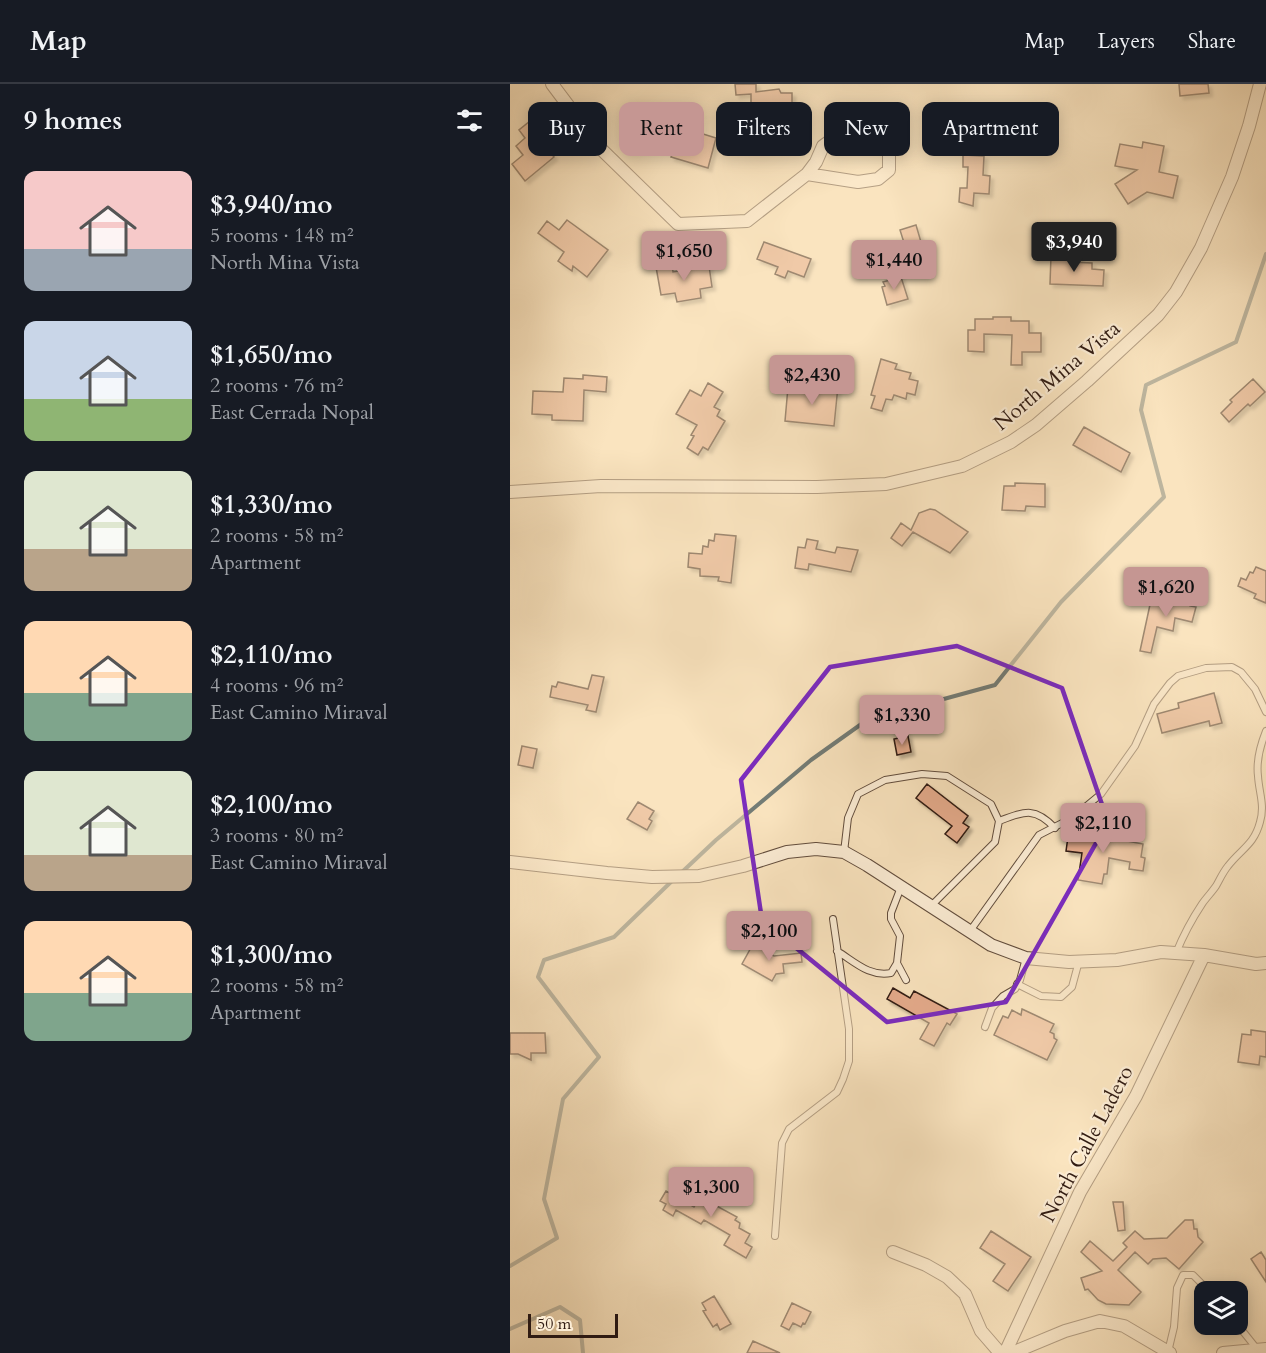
<!DOCTYPE html>
<html lang="en">
<head>
<meta charset="utf-8">
<style>
	:root { --surface:#171b24; --page:#20242c; --text:#f1f3f6; --muted:#9ea1a6; --line:#363941; --accent:#c59692 }
	body { margin:0; font-family:Cardo,serif; background:var(--page); color:var(--text); height:100vh; display:flex; flex-direction:column; font-size:22px; white-space:nowrap }
	* { box-sizing:border-box; margin:0 }
	p { font-size:20px; color:var(--muted) }
	.icon { flex:none; width:33px; height:33px; fill:none; stroke:currentColor; stroke-width:2; stroke-linecap:round; stroke-linejoin:round }
	.map { position:relative; flex:1; overflow:hidden }
	.details { display:flex; flex-direction:column; background:var(--surface); width:510px }
	.details>* { flex:none }
	.hud { position:absolute; left:18px; top:18px; width:570px; height:54px; display:flex; gap:12px }
	.fabs { position:absolute; left:684px; top:1197px; display:grid; gap:12px }
	.fabs a { display:grid; place-items:center; width:54px; height:54px; border-radius:12px; background:var(--surface); box-shadow:0 3px 15px #0003; font-size:30px }
	.scale { position:absolute; left:18px; bottom:15px; width:90px; box-sizing:border-box; padding-left:6px; border:3px solid #301b12; border-top:0; font-size:16px; line-height:21px; white-space:nowrap; color:#301b12; -webkit-text-stroke:4px #fcedd5; paint-order:stroke }
	.price { position:absolute; translate:-50% -51px; padding:0 14px; border-radius:6px; background:var(--accent); color:#111; font-size:20px; line-height:39px; filter:drop-shadow(0 2px 3px #0008) }
	.price::after { content:''; position:absolute; left:50%; top:36px; width:18px; height:14px; margin-left:-9px; background:inherit; clip-path:polygon(0 0,100% 0,50% 100%) }
	.price.selected { background:#222; color:#fff }
	ul { padding:0; list-style:none }
	li { display:flex; align-items:center; gap:18px; height:150px; padding:0 24px }
	li span { display:grid; place-items:center; flex:none; width:168px; height:120px; border-radius:12px; color:#555 }
	li>.icon { margin-inline-start:auto }
	span .icon { width:72px; height:72px; fill:#fffc; stroke-width:1 }
	li b { font-size:26px }
	h2 { display:flex; justify-content:space-between; align-items:center; height:72px; padding:0 24px; font-size:26px }
	.chip { padding:0 21px; border-radius:12px; background:var(--surface); box-shadow:0 3px 15px #0003; font-size:21px; line-height:54px }
	.chip.selected { background:var(--accent); color:#111 }
	header { display:flex; align-items:center; gap:36px; box-sizing:border-box; height:84px; padding:0 30px; background:var(--surface); border-bottom:2px solid var(--line) }
	header strong { font-size:28px }
	nav { display:flex; gap:33px; margin-inline-start:auto; font-size:21px }
	main { display:flex; flex:1; min-height:0 }
	.map>svg:first-child { display:block }
	.lines { fill:none; stroke-linecap:round; stroke-linejoin:round }
	.stream { stroke:#737c76; stroke-width:4 }
	.building { fill:#e5ab8c; stroke:#301b12; stroke-width:1.5; filter:url(#shadow) }
	.lane-casing { stroke:#624d3d; stroke-width:8 }
	.street-casing { stroke:#624d3d; stroke-width:14 }
	.lane { stroke:#fcedd5; stroke-width:6 }
	.street { stroke:#fcedd5; stroke-width:12 }
	.marked { fill:none; stroke:#7b2cbf; stroke-width:4.5; stroke-linejoin:round }
	.labels { text-anchor:middle; dominant-baseline:central; stroke-width:4.5; stroke-linejoin:round; paint-order:stroke }
	.street-label { font-size:21px; fill:#301b12; stroke:#fcedd5 }
</style>
</head>
<body>
<header>
<strong>Map</strong>
<nav><a>Map</a><a>Layers</a><a>Share</a></nav>
</header>
<main>
<section class="details">
<h2>9 homes<svg class="icon" aria-label="filters" viewBox="0 0 24 24"><path d="M4 7h16M4 17h16"/><circle cx="9" cy="7" r="2"/><circle cx="15" cy="17" r="2"/></svg></h2>
<ul>
<li><span style="background:linear-gradient(#f6c9c9 65%,#9aa5b1 0)"><svg class="icon" aria-label="home" viewBox="0 0 24 24"><path d="M3 11l9-7 9 7M6 9v11h12V9"/></svg></span><div><b>$3,940/mo</b><p>5 rooms · 148 m²</p><p>North Mina Vista</p></div></li>
<li><span style="background:linear-gradient(#c9d6e8 65%,#8fb573 0)"><svg class="icon" aria-label="home" viewBox="0 0 24 24"><path d="M3 11l9-7 9 7M6 9v11h12V9"/></svg></span><div><b>$1,650/mo</b><p>2 rooms · 76 m²</p><p>East Cerrada Nopal</p></div></li>
<li><span style="background:linear-gradient(#dfe7d0 65%,#b9a48a 0)"><svg class="icon" aria-label="home" viewBox="0 0 24 24"><path d="M3 11l9-7 9 7M6 9v11h12V9"/></svg></span><div><b>$1,330/mo</b><p>2 rooms · 58 m²</p><p>Apartment</p></div></li>
<li><span style="background:linear-gradient(#ffd9b3 60%,#7fa58c 0)"><svg class="icon" aria-label="home" viewBox="0 0 24 24"><path d="M3 11l9-7 9 7M6 9v11h12V9"/></svg></span><div><b>$2,110/mo</b><p>4 rooms · 96 m²</p><p>East Camino Miraval</p></div></li>
<li><span style="background:linear-gradient(#dfe7d0 70%,#b9a48a 0)"><svg class="icon" aria-label="home" viewBox="0 0 24 24"><path d="M3 11l9-7 9 7M6 9v11h12V9"/></svg></span><div><b>$2,100/mo</b><p>3 rooms · 80 m²</p><p>East Camino Miraval</p></div></li>
<li><span style="background:linear-gradient(#ffd9b3 60%,#7fa58c 0)"><svg class="icon" aria-label="home" viewBox="0 0 24 24"><path d="M3 11l9-7 9 7M6 9v11h12V9"/></svg></span><div><b>$1,300/mo</b><p>2 rooms · 58 m²</p><p>Apartment</p></div></li>
</ul>
</section>
<div class="map">
<svg width="756" height="1269" viewBox="0 0 756 1269">
	<defs>
		<filter id="shadow"><feDropShadow dx="3.5" dy="3.5" stdDeviation="1.5" flood-color="#0004"/></filter>
	</defs>
	<rect width="100%" height="100%" fill="#fae4bf"/>
	<filter id="stains"><feTurbulence type="fractalNoise" baseFrequency=".00333" numOctaves="4"/><feColorMatrix values="0 0 0 0 .2 0 0 0 0 .09 0 0 0 0 .02 0 0 0 .5 -.17"/></filter>
	<radialGradient id="worn" r=".72"><stop offset=".6" stop-color="#630" stop-opacity="0"/><stop offset="1" stop-color="#630" stop-opacity=".3"/></radialGradient>
	<g class="lines">
		<path class="stream" d="M171,789L206,756L301,676L357,636L485,601L551,518L654,413L631,326L636,301L726,258L756,170
			M0,1182L47,1154L34,1115L53,1015L89,973L28,893L34,876L104,853L163,796
			M0,1245L50,1223L70,1236L73,1269"/>
	</g>
	<path class="building" d="M225,0H246V8L269,5L271,9H282V26L241,29V10L226,11Z
		M669,0H698L699,9L670,12Z
		M165,30L180,35L177,45L206,54L198,84L161,73L163,68L154,65Z
		M20,37L28,47L26,50L44,73L15,97L2,80L13,71L6,62L15,54L9,46Z
		M633,58L654,62L649,88L668,92L663,114L637,108L618,120L605,100L627,86L605,82L610,60L632,64Z
		M453,71L474,72L473,91L480,92L479,110L464,109L463,122L449,118L450,104H457L458,83H453Z
		M57,136L98,166L77,193L63,182L62,187L48,177L54,168L28,149L37,137L49,146Z
		M406,141L418,182L382,192L376,171L396,165L390,146Z
		M254,158L301,175L294,193L278,187L275,194L265,190L268,183L247,175Z
		M541,172H560V178L582,179V185L594,186L593,202L540,200Z
		M162,180L163,188L199,182L202,203L190,205L191,214L167,218L165,209L151,211L146,183Z
		M391,193L398,215L377,221L372,203L375,202L373,198Z
		M483,233H501V237H519V249H531V268H512V281H501L502,251L474,250V268L458,267V246H465V235H483Z
		M371,275L387,280L385,285L401,289L399,295L408,297L405,311L397,309L396,315L384,311L382,316L376,315L372,327L361,324L365,312L361,311Z
		M73,291L97,293L96,308L74,306L73,337L42,336V331L22,330L23,307L53,308L54,294L73,295Z
		M743,295L755,308L740,322L738,320L719,338L711,329L722,318L720,316Z
		M198,299L213,308L204,323L210,326L207,332L215,337L198,366L193,363L188,371L177,364L184,352L181,351L187,341L166,330L180,306L191,312Z
		M312,301L328,302L324,342L275,337L278,303L311,307Z
		M574,343L620,369L611,388L563,361Z
		M505,399L535,400V423L516,422L515,427L492,426L494,402H505Z
		M420,425L425,426L458,448L440,469L403,448L392,462L381,454L391,439L401,446L409,429Z
		M205,450L226,452L221,499L208,497L209,493L190,492V485L178,483L179,469L192,470L193,462L198,463L199,456L204,457Z
		M297,455L308,457L306,465L325,469L327,463L348,466L341,488L299,480L298,486L285,484L288,463L295,464Z
		M746,483L756,487V519L744,514L746,510L728,502L731,494L736,496L740,488L743,489Z
		M667,510L682,513L680,522L686,523L682,538L665,534L663,547L647,543L641,569L630,567L641,516L665,521Z
		M82,591L94,593L86,628L76,626L78,621L40,613L42,602L46,603L48,598L78,605Z
		M704,609L712,639L700,642L699,637L652,649L647,630L669,624L668,619Z
		M398,652L401,668L387,671L384,655Z
		M12,662L27,665L23,684L8,681Z
		M417,700L458,732L453,739L459,743L447,759L435,750L442,742L406,714Z
		M128,718L144,727L139,735L142,737L137,746L117,735Z
		M559,746L633,760L631,773L635,774L633,787L619,785L620,778L599,774L597,790H594L592,800L568,796L572,769L556,767Z
		M227,835L244,844L247,840L255,844L247,860L221,846Z
		M243,860L264,872L291,869L292,878L273,880L274,889L266,890L262,897L232,880Z
		M383,904L400,914L404,907L447,930L440,941L437,939L424,962L410,955L419,939L377,915Z
		M512,925L544,940L540,948L544,950V954L547,956L537,976L484,951L493,932L498,934L502,926L511,931Z
		M741,946L756,948V973L750,972L749,981L728,978L732,950L741,951Z
		M0,949H35L36,969H21V976L8,970H0Z
		M197,1100L208,1106L201,1119L227,1133L225,1136L230,1139L229,1144L240,1150L235,1159L242,1163L236,1174L214,1161L220,1151L194,1136L191,1140L166,1126L163,1132L153,1126L156,1120L150,1117L156,1107L184,1123Z
		M603,1118H613L615,1146L608,1147Z
		M675,1136H683L684,1145H687L688,1153L693,1158L669,1185L656,1174L643,1175L638,1180L625,1168L608,1186L631,1208L619,1221L596,1220L588,1216L578,1205L575,1206L571,1194L592,1187L571,1168L580,1157L603,1177L617,1163L613,1159L625,1147L634,1155L657,1154Z
		M481,1147L521,1173L498,1207L483,1197L495,1180L470,1164Z
		M751,1168L756,1176V1198L741,1175Z
		M204,1212L221,1240L210,1246L207,1240L203,1243L193,1227L196,1226L192,1219Z
		M282,1219L301,1228L295,1240L293,1239L291,1243L283,1239L279,1246L271,1242Z
		M243,1257L270,1269H237Z"/>
	<g class="lines">
		<defs>
			<path id="lane" d="M489,737C516,727 525,723 545,744
				M334,768L338,734L348,710L375,696L412,690L437,692L481,720L489,737L485,758L421,822
				M460,847L529,751L562,734L591,710L625,662L644,620L660,599L668,592L696,584L722,583L731,588L745,605L756,628
				M327,867C345,878 359,893 381,889L387,879L390,852L381,835V829L391,803
				M666,869C673,852 682,835 692,820C696,814 702,808 706,802C710,795 713,788 718,782C731,765 744,761 750,738C755,721 749,709 748,692C746,676 750,662 756,647
				M387,879L396,896
				M507,900L531,912L551,913L562,903L569,877
				M475,943L482,924L493,912L505,905L510,896L516,874
				M265,1152L272,1059L279,1045L327,1008L333,995L339,977V945L323,835
				M727,1240L747,1265
				M658,1268L664,1243L667,1204L673,1191H683L700,1208"/>
			<path id="street" d="M42,0L90,64L168,140L237,137L297,90L306,78L313,62L331,49H357L372,55L379,67V86L368,95L348,98L297,90
				M0,408L91,402L307,403L376,400L452,382L501,358L526,341L577,297L648,231L666,208L691,164L722,93L739,42L750,0
				M0,778L97,789L142,793L189,792L233,782L277,768L306,765L334,768L357,781L481,861L516,874L559,878L607,876L651,868L694,871L746,880L756,879
				M383,1168L416,1181L437,1193L455,1210L471,1247L490,1269
				M495,1269L570,1108L626,1012L694,871
				M502,1269L555,1247L590,1237L614,1242L660,1269
				M713,1269L756,1265"/>
		</defs>
		<use href="#lane" class="lane-casing"/>
		<use href="#street" class="street-casing"/>
		<use href="#lane" class="lane"/>
		<use href="#street" class="street"/>
	</g>
	<path d="M0 0H756V1269H0ZM447,562L552,604L598,738L496,918L377,938L252,836L231,696L320,583Z" fill="#fae4bf" fill-opacity=".55" fill-rule="evenodd"/>
	<path class="marked" d="M447,562L552,604L598,738L496,918L377,938L252,836L231,696L320,583Z"/>
	<g class="labels">
		<g class="street-label">
			<text transform="translate(547 292) rotate(-40)">North Mina Vista</text>
			<text transform="translate(577 1060) rotate(-62)">North Calle Ladero</text>
		</g>
	</g>
	<rect width="100%" height="100%" filter="url(#stains)"/>
	<rect width="100%" height="100%" fill="url(#worn)"/>
</svg>
<div class="fabs">
<a><svg class="icon" aria-label="layers" viewBox="0 0 24 24"><path d="M12 4l9 5-9 5-9-5zM3 14l9 5 9-5"/></svg></a>
</div>
<div class="scale">50 m</div>
<b class="price selected" style="left:564px;top:189px">$3,940</b>
<b class="price" style="left:174px;top:198px">$1,650</b>
<b class="price" style="left:384px;top:207px">$1,440</b>
<b class="price" style="left:302px;top:322px">$2,430</b>
<b class="price" style="left:656px;top:534px">$1,620</b>
<b class="price" style="left:392px;top:662px">$1,330</b>
<b class="price" style="left:593px;top:770px">$2,110</b>
<b class="price" style="left:259px;top:878px">$2,100</b>
<b class="price" style="left:201px;top:1134px">$1,300</b>
<div class="hud">
<a class="chip">Buy</a>
<a class="chip selected">Rent</a>
<a class="chip">Filters</a>
<a class="chip">New</a>
<a class="chip">Apartment</a>
</div>
</div>
</main>
</body>
</html>
